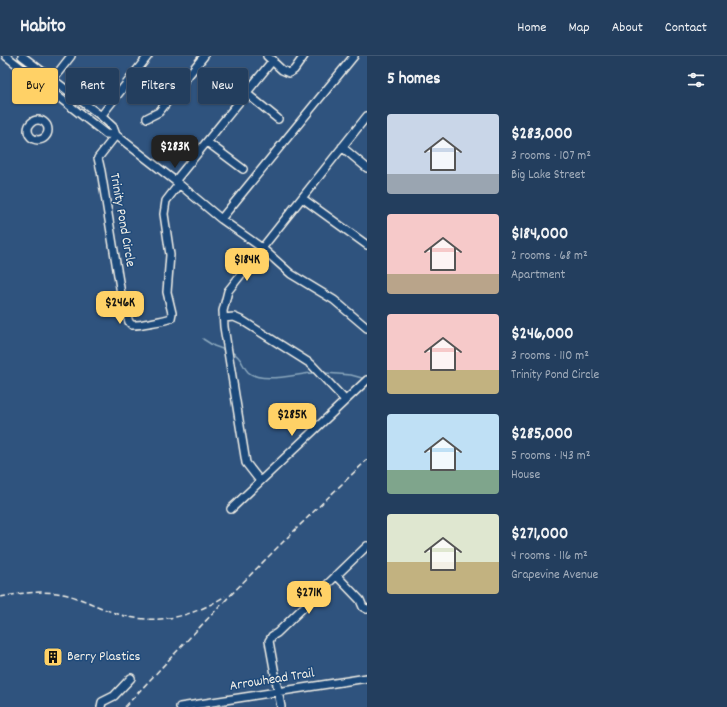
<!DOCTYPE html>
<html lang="en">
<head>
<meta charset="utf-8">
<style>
	:root { --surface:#233e5e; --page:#2b4564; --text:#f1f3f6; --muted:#a3aebc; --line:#405773; --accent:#ffd166 }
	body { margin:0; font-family:Dekko,sans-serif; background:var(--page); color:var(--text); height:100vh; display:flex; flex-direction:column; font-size:15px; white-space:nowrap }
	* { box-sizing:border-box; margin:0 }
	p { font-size:13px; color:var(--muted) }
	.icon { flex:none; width:22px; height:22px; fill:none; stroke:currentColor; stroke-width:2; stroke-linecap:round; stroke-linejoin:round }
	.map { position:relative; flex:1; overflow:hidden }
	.details { display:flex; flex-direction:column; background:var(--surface); width:360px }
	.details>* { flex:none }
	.guide { position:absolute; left:12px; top:12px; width:295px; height:36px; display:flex; gap:8px }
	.price { position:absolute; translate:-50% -34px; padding:0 9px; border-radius:8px; background:var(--accent); color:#111; font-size:13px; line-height:26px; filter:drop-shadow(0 1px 2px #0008) }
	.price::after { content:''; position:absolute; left:50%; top:24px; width:12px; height:9px; margin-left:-6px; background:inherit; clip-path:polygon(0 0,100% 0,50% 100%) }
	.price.selected { background:#222; color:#fff }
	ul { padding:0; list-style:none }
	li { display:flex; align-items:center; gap:12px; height:100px; padding:0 20px }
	li span { display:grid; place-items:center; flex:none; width:112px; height:80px; border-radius:4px; color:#555 }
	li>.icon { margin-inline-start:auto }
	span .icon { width:48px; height:48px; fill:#fffc; stroke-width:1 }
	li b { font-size:17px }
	h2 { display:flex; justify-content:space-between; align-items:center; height:48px; padding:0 20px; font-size:17px }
	.tag { padding:0 14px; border-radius:4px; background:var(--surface); box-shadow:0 1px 3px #0004,0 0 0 1px var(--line); font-size:14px; line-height:36px }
	.tag.selected { background:var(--accent); color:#111 }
	header { display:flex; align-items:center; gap:24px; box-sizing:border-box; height:56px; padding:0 20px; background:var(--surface); border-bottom:1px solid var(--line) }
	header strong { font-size:19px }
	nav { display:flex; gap:22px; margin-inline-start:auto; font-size:14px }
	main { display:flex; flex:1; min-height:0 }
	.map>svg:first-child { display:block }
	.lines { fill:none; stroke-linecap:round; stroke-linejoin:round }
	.stream { stroke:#8aa7bd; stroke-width:1.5 }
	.minor-casing { stroke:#f4f1e8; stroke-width:10 }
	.minor { stroke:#1f4a7a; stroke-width:7 }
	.rail { stroke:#f4f1e8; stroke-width:1.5; stroke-dasharray:6 3; stroke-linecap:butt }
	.labels { text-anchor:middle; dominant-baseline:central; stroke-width:3; stroke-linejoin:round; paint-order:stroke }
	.street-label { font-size:14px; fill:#f4f1e8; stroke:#1f4a7a }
	.poi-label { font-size:14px; fill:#f4f1e8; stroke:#1f4a7a; text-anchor:start }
</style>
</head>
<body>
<header>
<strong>Habito</strong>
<nav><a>Home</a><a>Map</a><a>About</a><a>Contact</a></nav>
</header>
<main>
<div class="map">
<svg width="367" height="651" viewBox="0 0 367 651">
	<rect width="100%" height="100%" fill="#2f537e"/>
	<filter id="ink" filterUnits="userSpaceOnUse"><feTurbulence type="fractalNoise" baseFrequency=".025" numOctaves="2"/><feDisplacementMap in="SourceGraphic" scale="8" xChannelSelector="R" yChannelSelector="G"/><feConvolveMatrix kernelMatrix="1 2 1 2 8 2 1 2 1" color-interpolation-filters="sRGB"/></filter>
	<g filter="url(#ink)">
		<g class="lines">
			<path class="stream" d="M203,283L214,290L225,294
				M233,297C242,301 242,310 248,316C262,328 296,318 313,317
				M325,317L351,319L362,322"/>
			<defs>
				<path id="minor" d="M6,0L106,78L116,79
					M22,0L101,60L113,71L116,79L179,128L221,163L262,192L291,218L334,244L367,272
					M267,0L282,14L289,17L294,14L304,0
					M53,23L71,0
					M246,37L278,63
					M101,60L148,0
					M147,62L159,56L204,0
					M28 74a10 10 0 1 1 20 0a10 10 0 1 1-20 0Z
					M116,79L98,102L101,115L122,244L129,266L132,269C136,270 167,264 171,262L172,257L167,236L170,199L164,158L166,145L179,128
					M207,86L243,113
					M342,91L367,112
					M175,125L273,4
					M302,142L367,189
					M221,163L354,0
					M223,262L234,261L243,265L311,308L345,344
					M260,425L246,407L224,271L223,255L228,235L367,60
					M231,453L367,324
					M336,519L360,544L363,551L367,553
					M101,651L102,646L114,640L131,622
					M180,651L367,622
					M281,651L269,585L272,580L277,577L367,490"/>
			</defs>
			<use href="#minor" class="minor-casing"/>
			<use href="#minor" class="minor"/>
			<path class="rail" d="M0,541C21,537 42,534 63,538C82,542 97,551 115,557C152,570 192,562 225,540
				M125,651C203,566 283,484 367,404"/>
		</g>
	</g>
	<defs>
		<symbol id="building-square" viewBox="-11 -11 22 22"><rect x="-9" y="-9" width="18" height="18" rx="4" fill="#ffd166" stroke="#1f4a7a"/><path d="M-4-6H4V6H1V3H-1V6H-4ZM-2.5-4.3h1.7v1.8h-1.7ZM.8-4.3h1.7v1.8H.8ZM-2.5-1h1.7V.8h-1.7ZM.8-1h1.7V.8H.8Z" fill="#111"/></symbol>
	</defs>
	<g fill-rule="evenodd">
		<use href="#building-square" x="42" y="590" width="22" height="22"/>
	</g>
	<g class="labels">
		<g class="street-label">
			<text transform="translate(122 164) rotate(80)">Trinity Pond Circle</text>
			<text transform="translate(272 624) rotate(-9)">Arrowhead Trail</text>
		</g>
		<g class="poi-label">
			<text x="67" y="601">Berry Plastics</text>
		</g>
	</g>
</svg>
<b class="price selected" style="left:175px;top:113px">$283K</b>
<b class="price" style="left:247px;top:226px">$184K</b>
<b class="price" style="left:120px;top:269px">$246K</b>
<b class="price" style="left:292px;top:381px">$285K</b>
<b class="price" style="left:309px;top:559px">$271K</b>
<div class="guide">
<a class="tag selected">Buy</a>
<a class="tag">Rent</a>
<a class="tag">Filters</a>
<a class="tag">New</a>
</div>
</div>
<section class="details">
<h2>5 homes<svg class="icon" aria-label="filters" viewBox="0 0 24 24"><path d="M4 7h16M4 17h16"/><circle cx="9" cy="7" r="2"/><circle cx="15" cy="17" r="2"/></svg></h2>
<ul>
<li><span style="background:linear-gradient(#c9d6e8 75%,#9aa5b1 0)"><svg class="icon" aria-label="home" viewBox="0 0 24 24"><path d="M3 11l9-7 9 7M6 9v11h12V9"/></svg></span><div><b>$283,000</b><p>3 rooms · 107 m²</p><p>Big Lake Street</p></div></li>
<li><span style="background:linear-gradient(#f6c9c9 75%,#b9a48a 0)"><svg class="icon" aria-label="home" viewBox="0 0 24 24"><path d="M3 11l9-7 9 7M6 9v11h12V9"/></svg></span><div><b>$184,000</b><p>2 rooms · 68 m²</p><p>Apartment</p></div></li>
<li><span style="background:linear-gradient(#f6c9c9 70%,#c2b280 0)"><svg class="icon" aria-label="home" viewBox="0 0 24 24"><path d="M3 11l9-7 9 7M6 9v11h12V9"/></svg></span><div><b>$246,000</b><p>3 rooms · 110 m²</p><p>Trinity Pond Circle</p></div></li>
<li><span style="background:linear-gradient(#bfe0f5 70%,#7fa58c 0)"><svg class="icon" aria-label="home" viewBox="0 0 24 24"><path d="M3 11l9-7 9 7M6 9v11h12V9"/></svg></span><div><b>$285,000</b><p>5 rooms · 143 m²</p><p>House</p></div></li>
<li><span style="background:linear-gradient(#dfe7d0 60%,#c2b280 0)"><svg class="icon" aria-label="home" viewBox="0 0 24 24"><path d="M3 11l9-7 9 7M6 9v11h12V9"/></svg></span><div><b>$271,000</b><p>4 rooms · 116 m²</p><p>Grapevine Avenue</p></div></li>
</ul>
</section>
</main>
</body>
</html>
